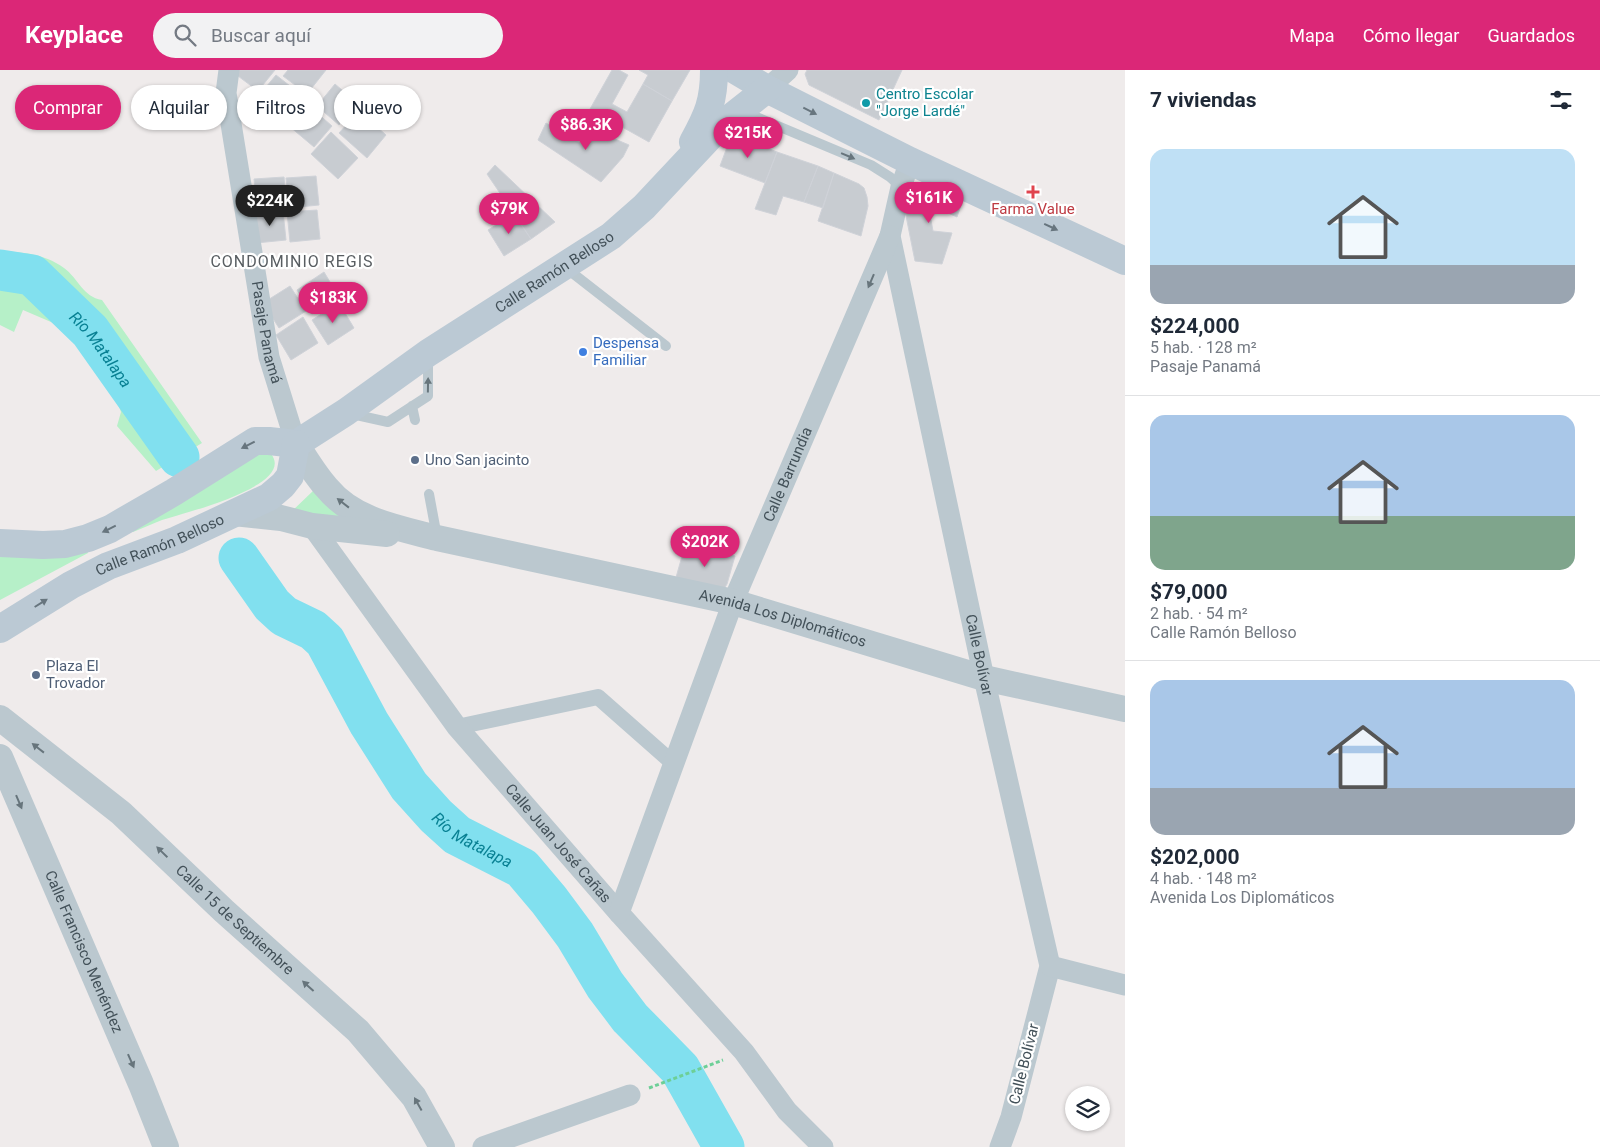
<!DOCTYPE html>
<html lang="es">
<head>
<meta charset="utf-8">
<style>
	:root { --surface:#fff; --page:#f2f2f3; --text:#1f2937; --muted:#747a83; --line:#e0e1e3; --accent:#db2777 }
	body { margin:0; font-family:Roboto,sans-serif; background:var(--page); color:var(--text); height:100vh; display:flex; flex-direction:column; font-size:19px; white-space:nowrap }
	* { box-sizing:border-box; margin:0 }
	p { font-size:16px; color:var(--muted) }
	.icon { flex:none; width:28px; height:28px; fill:none; stroke:currentColor; stroke-width:2; stroke-linecap:round; stroke-linejoin:round }
	.map { position:relative; flex:1; overflow:hidden }
	.details { display:flex; flex-direction:column; background:var(--surface); width:475px }
	.details>* { flex:none }
	.banner { position:absolute; left:15px; top:15px; width:475px; height:45px; display:flex; gap:10px }
	.tools { position:absolute; left:1065px; top:1016px; display:grid; gap:10px }
	.tools a { display:grid; place-items:center; width:45px; height:45px; border-radius:50%; background:var(--surface); box-shadow:0 1px 4px #0004; font-size:25px }
	.price { position:absolute; translate:-50% -42px; padding:0 11px; border-radius:18px; background:var(--accent); color:#fff; font-size:16px; line-height:32px; filter:drop-shadow(0 1px 2px #0008) }
	.price::after { content:''; position:absolute; left:50%; top:30px; width:15px; height:11px; margin-left:-8px; background:inherit; clip-path:polygon(0 0,100% 0,50% 100%) }
	.price.current { background:#222; color:#fff }
	ul { padding:0; list-style:none }
	li { display:grid; align-content:center; gap:10px; height:265px; padding:0 25px }
	li+li { border-top:1px solid var(--line) }
	li span { display:grid; place-items:center; height:155px; border-radius:15px; color:#555 }
	li>.icon { margin-inline-start:auto }
	span .icon { width:90px; height:90px; fill:#fffc; stroke-width:1 }
	li b { font-size:21px }
	h2 { display:flex; justify-content:space-between; align-items:center; height:60px; padding:0 25px; font-size:21px }
	.chip { padding:0 18px; border-radius:22px; background:var(--surface); box-shadow:0 1px 4px #0004; font-size:18px; line-height:45px }
	.chip.current { background:var(--accent); color:#fff }
	header { display:flex; align-items:center; gap:30px; box-sizing:border-box; height:70px; padding:0 25px; background:var(--accent); color:#fff }
	header strong { font-size:24px }
	nav { display:flex; gap:28px; margin-inline-start:auto; font-size:18px }
	.search { width:350px; height:45px; background:var(--page); display:flex; align-items:center; gap:12px; box-sizing:border-box; padding:0 18px; border-radius:28px; color:var(--muted); font-size:19px }
	main { display:flex; flex:1; min-height:0 }
	.map>svg:first-child { display:block }
	.green { fill:#b6f0c8 }
	.lines { fill:none; stroke-linecap:round; stroke-linejoin:round }
	.river { stroke:#81e0ef; stroke-width:41 }
	.building { fill:#c8ccd1; stroke:#cfd2d8 }
	.path { stroke:#6dcf97; stroke-width:3; stroke-dasharray:4 2.5; stroke-linecap:butt }
	.service { stroke:#bbc8cf; stroke-width:10 }
	.pedestrian { stroke:#bbc8cf; stroke-width:16 }
	.minor { stroke:#bbc8cf; stroke-width:21 }
	.tertiary { stroke:#bbc8cf; stroke-width:26 }
	.secondary { stroke:#bbc9d4; stroke-width:28 }
	.oneway { fill:#67757e }
	.oneway2 { fill:#67757c }
	.culture-dot { fill:#0f9aa8; stroke:#fff; stroke-width:2 }
	.health-dot { fill:#e0444e; stroke:#fff; stroke-width:2 }
	.shop-dot { fill:#3f7fe0; stroke:#fff; stroke-width:2 }
	.service-dot { fill:#5c6f8a; stroke:#fff; stroke-width:2 }
	.labels { text-anchor:middle; dominant-baseline:central; stroke-width:4.5; stroke-linejoin:round; paint-order:stroke }
	.culture-label { font-size:15px; fill:#0d838f; stroke:#fff; text-anchor:start }
	.health-label { font-size:15px; fill:#be3a42; stroke:#fff }
	.street-label { font-size:15px; fill:#435159; stroke:#fff }
	.shop-label { font-size:15px; fill:#366cbe; stroke:#fff; text-anchor:start }
	.service-label { font-size:15px; fill:#4e5e75; stroke:#fff; text-anchor:start }
	.neighbourhood-label { font-size:16px; letter-spacing:1px; fill:#585d61; stroke:#fff }
	.water-label { font-size:16px; font-style:italic; fill:#088093; stroke:#fff }
</style>
</head>
<body>
<header>
<strong>Keyplace</strong>
<div class="search"><svg class="icon" aria-label="search" viewBox="0 0 24 24"><circle cx="10" cy="10" r="6"/><path d="M15 15l6 6"/></svg>Buscar aquí</div>
<nav><a>Mapa</a><a>Cómo llegar</a><a>Guardados</a></nav>
</header>
<main>
<div class="map">
<svg width="1125" height="1077" viewBox="0 0 1125 1077">
	<rect width="100%" height="100%" fill="#efebeb"/>
	<path class="green" d="M0,181C23,182 45,184 64,198C78,208 83,227 102,230L202,373L156,401L117,356L121,342L114,323L65,258L23,240L14,262L0,255Z
		M253,383L271,384C297,416 180,444 162,450C152,454 143,458 133,462L132,459Z
		M314,420L344,447L290,443Z
		M87,480L88,483L0,530V486L49,488Z"/>
	<g class="lines">
		<g class="river">
			<path id="s1" d="M0,200L32,205L90,261L179,387"/>
			<path id="s2" d="M239,488L272,535L284,546L313,560L325,571L369,653L409,716L436,746L457,765L522,798L549,830L575,865L605,915L630,948L680,999L724,1077"/>
		</g>
	</g>
	<path class="building" d="M236,0H275L258,21L234,3Z
		M288,0H326L307,24L283,6Z
		M612,0H619L628,5L612,34L627,42L643,14L672,31L649,72L590,39Z
		M639,0H690L672,31L643,14L648,5Z
		M807,0H902L879,50L809,15L805,4Z
		M276,5L299,23L280,48L256,29Z
		M335,14L357,33L339,55L317,36Z
		M307,34L332,56L314,77L289,56Z
		M359,41L386,65L367,88L339,63Z
		M546,53L582,74L589,58L629,75L623,87L601,112L538,70Z
		M331,62L358,88L338,109L311,84Z
		M732,64L777,82L765,113L720,96Z
		M777,82L818,96L804,132L783,126L776,145L755,139Z
		M495,95L555,152L531,169L487,104Z
		M818,96L834,103L823,138L804,132Z
		M834,103L859,114L864,118L867,127L868,136L861,166L818,151Z
		M316,106L319,135L289,138L286,108Z
		M284,107L287,136L257,138L254,109Z
		M922,114L926,115L962,132L957,147L928,134L933,161L952,163L942,194L915,191L905,141L914,119Z
		M317,140L320,169L290,172L287,142Z
		M283,141L286,170L256,173L253,144Z
		M514,144L531,169L504,186L488,160Z
		M324,202L339,227L312,244L297,220Z
		M290,216L306,241L279,258L263,233Z
		M339,233L354,258L328,275L312,250Z
		M303,247L318,273L291,290L276,265Z
		M686,472L735,486L727,514L721,524L675,511Z"/>
	<g class="lines">
		<path class="path" d="M649,1018L723,990"/>
		<path class="service" d="M742,41L871,95L890,107L901,117
			M566,198L666,276
			M412,336L415,350
			M352,344L388,352L428,326V287
			M429,424L437,467"/>
		<path class="pedestrian" d="M457,657L598,627L674,694"/>
		<g class="minor">
			<path id="s3" d="M229,0L226,23L269,287L296,374"/>
			<path d="M767,19L788,0"/>
			<path id="s4" d="M910,91L901,117L890,166L984,608L1050,896L1011,1047L1000,1077"/>
			<path id="s5" d="M312,456L457,657L619,843L744,982L787,1041L823,1077"/>
			<path id="s6" d="M619,843L733,532L890,166"/>
			<path d="M1050,896L1125,915"/>
			<path d="M483,1077L630,1025"/>
		</g>
		<g class="tertiary">
			<path id="s7" d="M296,374C306,389 315,405 327,418C354,451 399,458 437,468L733,532L984,608L1125,639"/>
			<path d="M234,443L281,448L312,456L387,464"/>
			<path id="s8" d="M0,648L121,743L224,841L358,961L414,1027L442,1077"/>
			<path id="s9" d="M0,687L141,1014L166,1077"/>
		</g>
		<g class="secondary">
			<path d="M735,0L767,19L910,91L1125,191"/>
			<path d="M693,72C708,45 714,31 714,0"/>
			<path id="s10" d="M0,473L43,475L65,474L88,468L110,459L174,422L255,371H269L296,374L346,342L428,283L611,166L644,137L720,56L767,19"/>
			<path id="s11" d="M0,559L71,515L108,496L177,470L269,427L283,415L290,406L296,374"/>
		</g>
	</g>
	<defs><path id="oneway-solid" d="M-6-.8H1V-3.2L6.5 0L1 3.2V.8H-6Z" transform="scale(1.25)"/></defs>
	<g class="oneway">
		<use href="#oneway-solid" transform="translate(810 41) rotate(27)"/>
		<use href="#oneway-solid" transform="translate(1051 157) rotate(25)"/>
		<use href="#oneway-solid" transform="translate(248 375) rotate(153)"/>
		<use href="#oneway-solid" transform="translate(109 459) rotate(154)"/>
		<use href="#oneway-solid" transform="translate(41 533) rotate(-32)"/>
	</g>
	<g class="oneway2">
		<use href="#oneway-solid" transform="translate(848 86) rotate(23)"/>
		<use href="#oneway-solid" transform="translate(871 211) rotate(113)"/>
		<use href="#oneway-solid" transform="translate(428 315) rotate(-89)"/>
		<use href="#oneway-solid" transform="translate(343 433) rotate(-142)"/>
		<use href="#oneway-solid" transform="translate(38 678) rotate(-142)"/>
		<use href="#oneway-solid" transform="translate(19 732) rotate(67)"/>
		<use href="#oneway-solid" transform="translate(162 782) rotate(-136)"/>
		<use href="#oneway-solid" transform="translate(308 916) rotate(-138)"/>
		<use href="#oneway-solid" transform="translate(131 991) rotate(66)"/>
		<use href="#oneway-solid" transform="translate(418 1034) rotate(-119)"/>
	</g>
	<circle class="culture-dot" cx="866" cy="33" r="5"/>
	<path class="health-dot" d="M1030.5 114.5h5v5h5v5h-5v5h-5v-5h-5v-5h5z"/>
	<circle class="shop-dot" cx="583" cy="282" r="5"/>
	<g class="service-dot">
		<circle cx="415" cy="390" r="5"/>
		<circle cx="36" cy="605" r="5"/>
	</g>
	<g class="labels">
		<g class="culture-label">
			<text x="876" y="24">Centro Escolar<tspan x="876" dy="17">"Jorge Lardé"</tspan></text>
		</g>
		<g class="health-label">
			<text x="1033" y="139">Farma Value</text>
		</g>
		<g class="street-label">
			<text stroke="none"><textPath href="#s10" startOffset="634">Calle Ramón Belloso</textPath></text>
			<text stroke="none"><textPath href="#s3" startOffset="266">Pasaje Panamá</textPath></text>
			<text stroke="none"><textPath href="#s6" startOffset="470">Calle Barrundia</textPath></text>
			<text stroke="none"><textPath href="#s11" startOffset="181">Calle Ramón Belloso</textPath></text>
			<text stroke="none"><textPath href="#s7" startOffset="532">Avenida Los Diplomáticos</textPath></text>
			<text stroke="none"><textPath href="#s4" startOffset="506">Calle Bolívar</textPath></text>
			<text stroke="none"><textPath href="#s5" startOffset="402">Calle Juan José Cañas</textPath></text>
			<text stroke="none"><textPath href="#s8" startOffset="310">Calle 15 de Septiembre</textPath></text>
			<text stroke="none"><textPath href="#s9" startOffset="212">Calle Francisco Menéndez</textPath></text>
			<text transform="translate(1024 994) rotate(-76)">Calle Bolívar</text>
		</g>
		<g class="shop-label">
			<text x="593" y="273">Despensa<tspan x="593" dy="17">Familiar</tspan></text>
		</g>
		<g class="service-label">
			<text x="425" y="390">Uno San jacinto</text>
			<text x="46" y="596">Plaza El<tspan x="46" dy="17">Trovador</tspan></text>
		</g>
		<g class="neighbourhood-label">
			<text x="292" y="191">CONDOMINIO REGIS</text>
		</g>
		<g class="water-label">
			<text stroke="none"><textPath href="#s1" startOffset="134">Río Matalapa</textPath></text>
			<text stroke="none"><textPath href="#s2" startOffset="374">Río Matalapa</textPath></text>
		</g>
	</g>
</svg>
<div class="tools">
<a><svg class="icon" aria-label="layers" viewBox="0 0 24 24"><path d="M12 4l9 5-9 5-9-5zM3 14l9 5 9-5"/></svg></a>
</div>
<b class="price" style="left:586px;top:81px">$86.3K</b>
<b class="price" style="left:748px;top:89px">$215K</b>
<b class="price" style="left:929px;top:154px">$161K</b>
<b class="price current" style="left:270px;top:157px">$224K</b>
<b class="price" style="left:509px;top:165px">$79K</b>
<b class="price" style="left:333px;top:254px">$183K</b>
<b class="price" style="left:705px;top:498px">$202K</b>
<div class="banner">
<a class="chip current">Comprar</a>
<a class="chip">Alquilar</a>
<a class="chip">Filtros</a>
<a class="chip">Nuevo</a>
</div>
</div>
<section class="details">
<h2>7 viviendas<svg class="icon" aria-label="filters" viewBox="0 0 24 24"><path d="M4 7h16M4 17h16"/><circle cx="9" cy="7" r="2"/><circle cx="15" cy="17" r="2"/></svg></h2>
<ul>
<li><span style="background:linear-gradient(#bfe0f5 75%,#9aa5b1 0)"><svg class="icon" aria-label="home" viewBox="0 0 24 24"><path d="M3 11l9-7 9 7M6 9v11h12V9"/></svg></span><div><b>$224,000</b><p>5 hab. · 128 m²</p><p>Pasaje Panamá</p></div></li>
<li><span style="background:linear-gradient(#a9c7e8 65%,#7fa58c 0)"><svg class="icon" aria-label="home" viewBox="0 0 24 24"><path d="M3 11l9-7 9 7M6 9v11h12V9"/></svg></span><div><b>$79,000</b><p>2 hab. · 54 m²</p><p>Calle Ramón Belloso</p></div></li>
<li><span style="background:linear-gradient(#a9c7e8 70%,#9aa5b1 0)"><svg class="icon" aria-label="home" viewBox="0 0 24 24"><path d="M3 11l9-7 9 7M6 9v11h12V9"/></svg></span><div><b>$202,000</b><p>4 hab. · 148 m²</p><p>Avenida Los Diplomáticos</p></div></li>
</ul>
</section>
</main>
</body>
</html>
